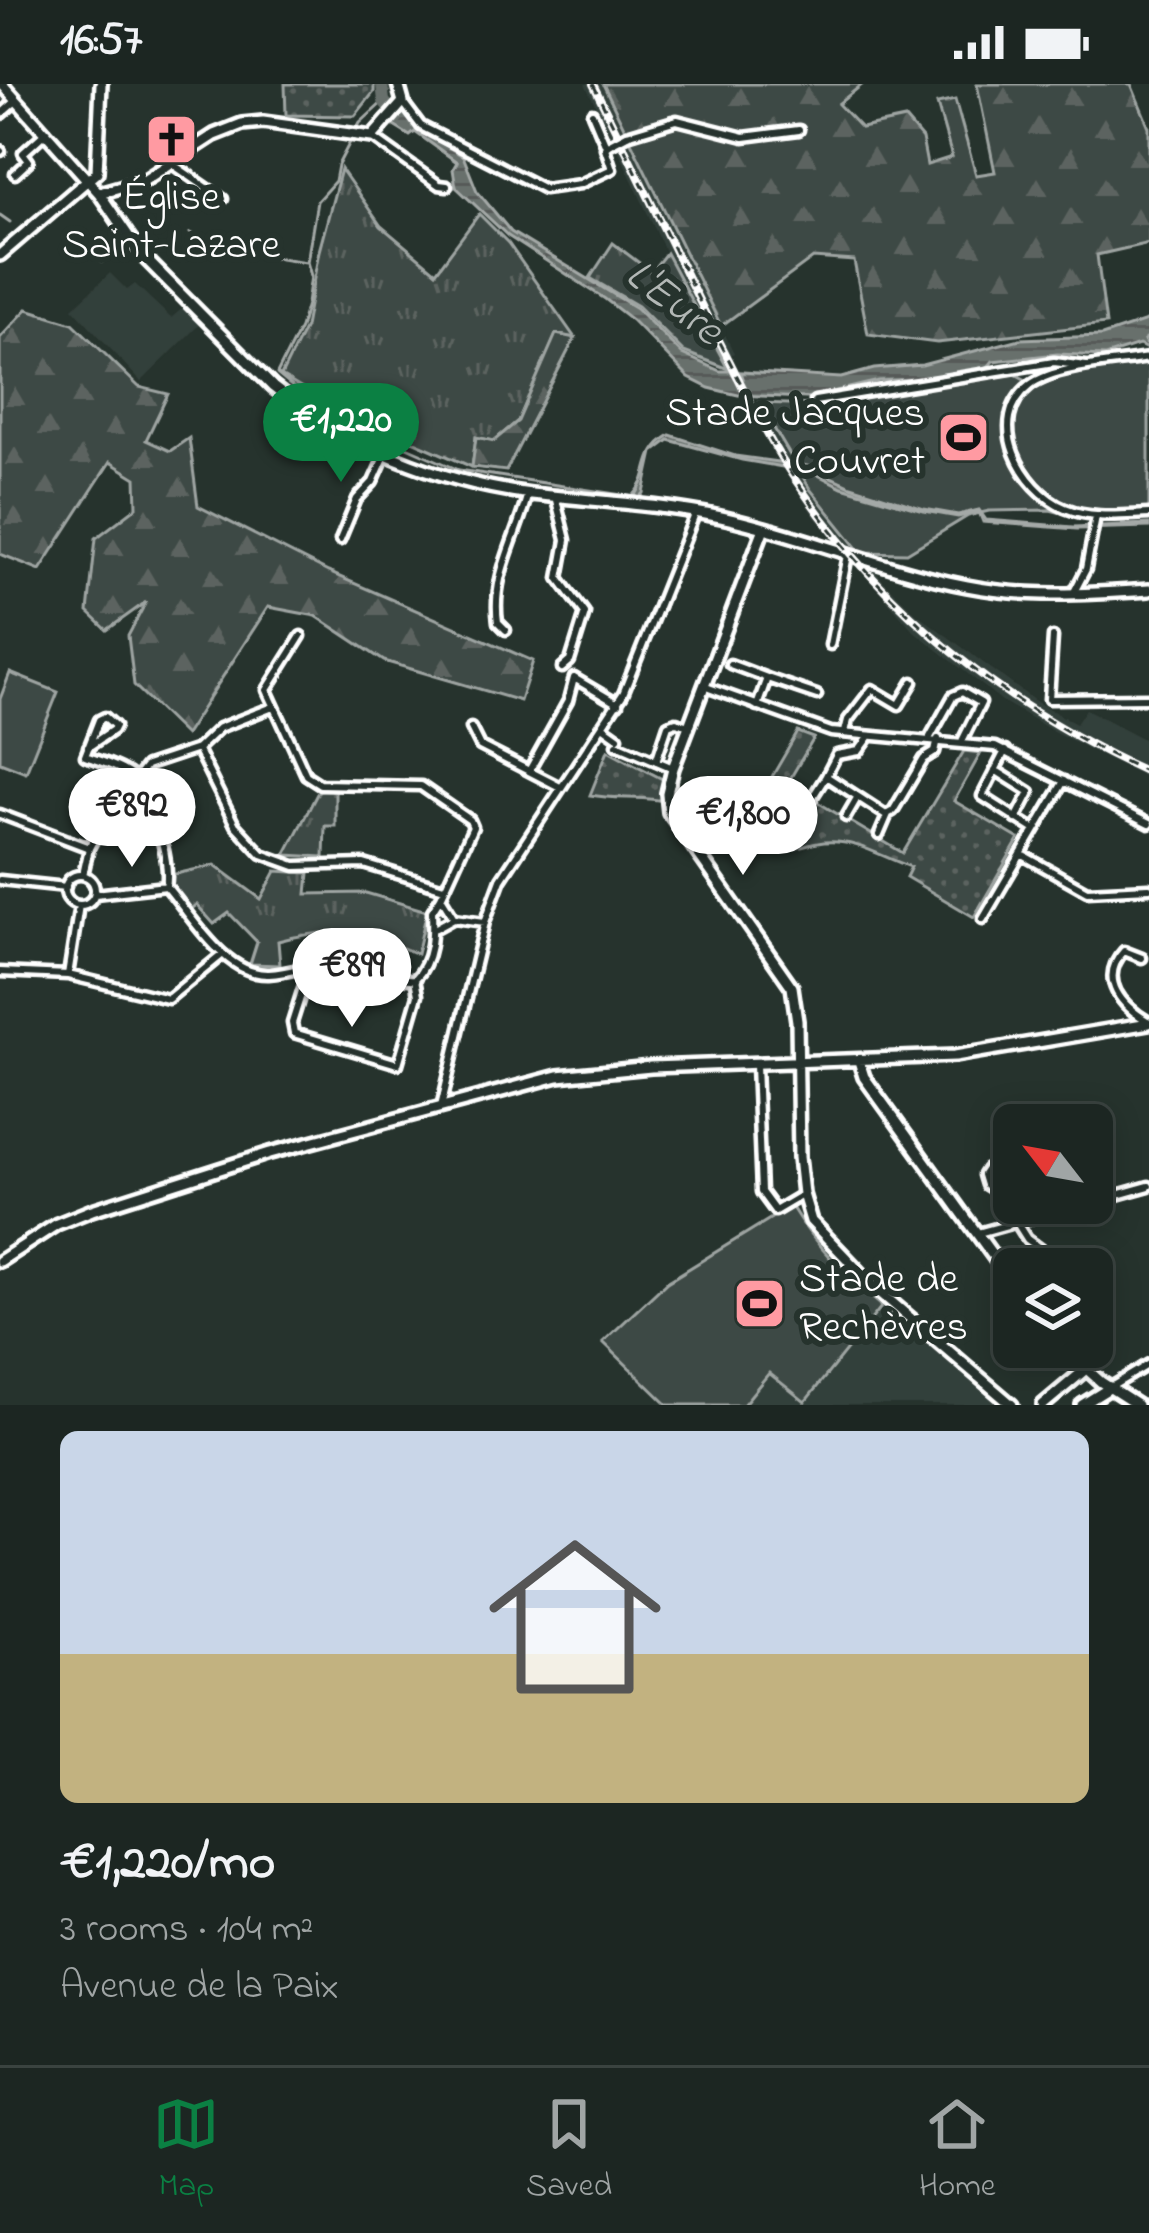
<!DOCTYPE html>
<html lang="en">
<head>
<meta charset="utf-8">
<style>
	:root { --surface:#1c2622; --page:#29322f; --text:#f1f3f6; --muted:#a0a5a5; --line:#3a4340; --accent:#0b8043 }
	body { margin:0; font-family:"Indie Flower",sans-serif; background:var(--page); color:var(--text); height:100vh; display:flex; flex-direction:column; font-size:45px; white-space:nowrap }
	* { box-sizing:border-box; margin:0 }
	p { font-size:39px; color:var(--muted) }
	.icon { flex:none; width:66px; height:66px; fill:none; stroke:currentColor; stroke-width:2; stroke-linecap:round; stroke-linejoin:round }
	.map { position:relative; height:1321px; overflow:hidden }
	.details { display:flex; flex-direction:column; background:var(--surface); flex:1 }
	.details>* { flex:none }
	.needle { width:78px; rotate:301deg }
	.controls { position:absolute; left:993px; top:1020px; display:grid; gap:24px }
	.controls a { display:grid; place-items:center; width:120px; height:120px; border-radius:18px; background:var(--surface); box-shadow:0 6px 30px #0003,0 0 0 3px var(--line); font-size:60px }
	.price { position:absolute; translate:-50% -102px; padding:0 27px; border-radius:42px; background:#fff; color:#222; font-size:39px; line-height:78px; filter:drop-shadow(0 3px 6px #0008) }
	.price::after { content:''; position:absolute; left:50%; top:72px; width:36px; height:27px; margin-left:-18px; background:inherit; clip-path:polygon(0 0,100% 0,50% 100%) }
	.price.current { background:var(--accent); color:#fff }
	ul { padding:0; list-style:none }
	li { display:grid; align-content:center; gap:24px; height:636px; padding:0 60px }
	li+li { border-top:3px solid var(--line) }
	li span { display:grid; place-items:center; height:372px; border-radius:18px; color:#555 }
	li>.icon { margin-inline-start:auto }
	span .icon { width:216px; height:216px; fill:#fffc; stroke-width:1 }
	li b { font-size:51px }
	.status { display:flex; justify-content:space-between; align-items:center; height:84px; padding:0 60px; background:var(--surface); direction:ltr }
	.status svg { height:33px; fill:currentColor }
	.tabs { display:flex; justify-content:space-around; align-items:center; height:168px; border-top:3px solid var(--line); background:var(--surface); font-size:33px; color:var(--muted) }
	.tabs a { display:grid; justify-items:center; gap:6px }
	.tabs .current { color:var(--accent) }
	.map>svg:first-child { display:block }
	.built { fill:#333f3a }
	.grass { fill:url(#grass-tufts); stroke:#9ea4a2; stroke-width:3 }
	.forest { fill:url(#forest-firs); stroke:#9ea4a2; stroke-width:3 }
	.park { fill:url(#park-dots); stroke:#9ea4a2; stroke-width:3 }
	.pitch { fill:#3e4944; stroke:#9ea4a2; stroke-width:3 }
	.water { fill:url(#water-rules); stroke:#a4a9a7; stroke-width:3 }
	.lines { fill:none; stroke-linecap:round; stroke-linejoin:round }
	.stream { stroke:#a4a9a7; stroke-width:3 }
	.river { stroke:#67706c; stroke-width:12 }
	.street-casing { stroke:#fff; stroke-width:15 }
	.secondary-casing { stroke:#fff; stroke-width:18 }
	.street { stroke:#26332d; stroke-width:6 }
	.secondary { stroke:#26332d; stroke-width:9 }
	.rail-casing { stroke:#fff; stroke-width:8 }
	.rail { stroke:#26332d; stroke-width:3; stroke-dasharray:9; stroke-linecap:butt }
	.street-bridge-casing { stroke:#fff; stroke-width:15; stroke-linecap:butt }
	.street-bridge { stroke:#26332d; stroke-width:6 }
	.labels { text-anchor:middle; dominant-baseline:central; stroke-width:12; stroke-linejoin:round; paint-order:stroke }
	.poi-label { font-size:42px; fill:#fff; stroke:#26332d }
	.water-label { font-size:45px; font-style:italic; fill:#b3b8b6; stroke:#26332d }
</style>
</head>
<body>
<div class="status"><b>16:57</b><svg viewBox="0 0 49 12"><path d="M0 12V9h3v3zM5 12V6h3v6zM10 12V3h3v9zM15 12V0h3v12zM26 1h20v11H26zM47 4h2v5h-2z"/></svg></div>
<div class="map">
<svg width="1149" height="1321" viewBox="0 0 1149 1321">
	<defs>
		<pattern id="grass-tufts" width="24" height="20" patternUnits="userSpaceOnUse" patternTransform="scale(3)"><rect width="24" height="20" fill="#3e4944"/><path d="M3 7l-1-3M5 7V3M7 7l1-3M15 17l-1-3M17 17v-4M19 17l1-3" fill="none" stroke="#5b6460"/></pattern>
		<pattern id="forest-firs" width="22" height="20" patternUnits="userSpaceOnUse" patternTransform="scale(3)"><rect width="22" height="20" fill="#3e4944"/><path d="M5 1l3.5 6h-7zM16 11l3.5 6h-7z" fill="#5b6460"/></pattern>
		<pattern id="park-dots" width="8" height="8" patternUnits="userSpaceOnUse" patternTransform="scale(3)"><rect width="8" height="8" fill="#3e4944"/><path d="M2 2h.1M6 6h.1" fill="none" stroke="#5b6460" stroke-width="1.8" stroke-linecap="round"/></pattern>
		<pattern id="water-rules" width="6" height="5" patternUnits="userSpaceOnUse" patternTransform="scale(3)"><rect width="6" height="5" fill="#67706c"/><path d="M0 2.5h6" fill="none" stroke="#575a59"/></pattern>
	</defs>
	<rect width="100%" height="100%" fill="#26332d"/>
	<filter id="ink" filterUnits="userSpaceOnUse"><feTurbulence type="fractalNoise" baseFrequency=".00833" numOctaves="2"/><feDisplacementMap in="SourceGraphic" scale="24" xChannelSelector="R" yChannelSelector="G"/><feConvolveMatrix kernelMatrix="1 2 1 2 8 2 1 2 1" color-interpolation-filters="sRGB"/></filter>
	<g filter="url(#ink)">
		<path class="built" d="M585,0H603L626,48L613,55Z
			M628,52L734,269L723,275L666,169L615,59Z
			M110,189L127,206L135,200L171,234L185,222L203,237L141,298L73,224Z
			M765,332L832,434L886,500L916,529L1035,617L1076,640L1086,625L1149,658V695L1051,646L1002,617L914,547L813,431L754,337Z
			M882,1222L999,1321H743L769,1289L805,1317Z"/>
		<path class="grass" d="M341,85L381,142L436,188L479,130L508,159L575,254L556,251L518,337L494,357L476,353L472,383L327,320L281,292L305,243L319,167Z
			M613,159L651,188L666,169L728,285L684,268L638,222L590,194Z
			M335,704V742H325L324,773L285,771L319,706Z
			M215,781L261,815L276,787L309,789L307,810L366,809L427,827L417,870C365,847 334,842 278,857L280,881L250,880L257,858L229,829L214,840L197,821L191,825L171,805V791Z"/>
		<path class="forest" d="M603,0H863L838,20L861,44L905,35L922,55L927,81L952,73L937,20L955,16L976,91L995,88L977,0H1131L1149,43V159L1097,171L1106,240L937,259L868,250L854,177L813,174L721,242Z
			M27,225L73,239L139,303L168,310L146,356L170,367L189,354L198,422L328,488L533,577L520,617L384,577L316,532L268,523L185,651L134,601L128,552L146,518L107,546L88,528L96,454L137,423L136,394L110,378L40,486L0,470V254Z
			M556,250L575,254L506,387L472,383L476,353L494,357L518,337Z"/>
		<path class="park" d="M285,0H374V8L355,32L286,31Z
			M798,648L814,654L787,700L903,769L964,667L981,669L954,717L1019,755L974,833L906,793L911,783C881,773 857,755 824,758C802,760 783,773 761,768C729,762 710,734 681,722C651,710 621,717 590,711L608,666C654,692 700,713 745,739Z"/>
		<path class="pitch" d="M1149,278V427L1107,428L1082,434L1050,426L989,427L968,432L907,469L861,468L810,405L759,319L817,321L1015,290L1038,302L1062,292Z
			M10,589L58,608L26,688L0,678V615Z
			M791,1122C816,1163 846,1192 882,1222L805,1318L769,1289L743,1321H668L603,1258L667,1198Z"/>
		<path class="water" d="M402,25L417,44L463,72L477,107L511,148L636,224L682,270L720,287H731L735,294H743L741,288L841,294L874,285L922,281L1020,255L1102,252L1149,236V253L1144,257L1149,266L1139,261L1105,272L1057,270L993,277L987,284L946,293L879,297L806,314L738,311L709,304L689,294L632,236L605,215L508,152L456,103L453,85L457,78L415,48L410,52L389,39Z
			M670,351L735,372L807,382L851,402L924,425L958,431L979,426L986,436L1073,443L1149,440V443L1077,445L983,438L979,428L958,433L924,427L842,403L812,388L742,376L669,356L653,368L644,409L638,416L634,411C653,392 640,369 670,351Z"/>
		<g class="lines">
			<path class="stream" d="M384,17L360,39L338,81L335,97L317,117L307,178L311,192L307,220L300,244L277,290L318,324L459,386L635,413L642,400
				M0,131L10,138
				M190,149L224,165L306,178
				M79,166L102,178L120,160"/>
			<path class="river" d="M382,0L384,17L397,34"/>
			<defs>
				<path id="street" d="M403,18L421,42L544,105L580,100L612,85L605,64L610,60
					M592,29L606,62
					M0,31L16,17
					M627,51L677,36L744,53L799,46
					M372,53L439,101L447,102
					M0,66L1,67
					M171,79L223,115
					M15,90L29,77L23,69L44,50
					M1149,274C1117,279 1055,282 1030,301C984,337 1022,406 1065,424C1092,435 1121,431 1149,430
					M815,317L1054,278L1086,282
					M555,412L566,456L559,494L585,529L570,577L562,584
					M340,456L357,415L373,398L385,371
					M1074,508L1086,485L1096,432
					M506,546L498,538C491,492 517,454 528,409
					M301,552L267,606L306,691L320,700L421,702L470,736L473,743L441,813L454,834
					M1053,553L1049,615L1149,614
					M830,561L848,471
					M730,580L767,594L757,622
					M767,594L817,611
					M706,603L831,648L995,663L1149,740
					M604,643L618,653
					M471,644L480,662L560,703
					M845,648L848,636L872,605L899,621L913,598
					M870,652L859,667L837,671L826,692L886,731L893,727L924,675L935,668L938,655
					M930,653L953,612L962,608L981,619L962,657
					M617,660L673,684
					M88,663L113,646L115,642L105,633L99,636L85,672C99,677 119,682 130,691C151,709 172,777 166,802C192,832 225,892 269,890C295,889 318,876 343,878C368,879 393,897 415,895
					M197,665L235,741L262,770L295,782L364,780L444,804
					M1005,667L982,712L1035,746
					M656,677L668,641L676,638L689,642
					M995,686L1030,708L1016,735
					M529,687L568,617L574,594L618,620
					M812,714L826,692
					M0,730L89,764
					M846,733L857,714
					M879,751L888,730
					M1021,770L1087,807L1149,804
					M83,791L89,764L103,737L146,682L197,665L219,644L273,623
					M65 806a15 15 0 1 1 30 0a15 15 0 1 1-30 0Z
					M0,796L66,803
					M95,810L166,802
					M983,835L1064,697
					M436,844L454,834L485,838
					M1142,874L1124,867C1097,896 1123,923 1149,938
					M310,882L292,939L294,949L398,980L418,911L415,895C433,877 433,850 432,827L441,813
					M0,888L68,891L168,915L223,870
					M68,891L79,821
					M756,981L761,1108L775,1127L802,1111
					M441,1023L485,838L501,795L623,610L696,428
					M1005,1106L996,1107L986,1101L983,1091L987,1085L992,1084L1024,1134
					M1092,1118L1149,1102
					M1015,1136L1027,1155L1050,1172
					M978,1149L1086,1119
					M1111,1303L1149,1280"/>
				<path id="secondary" d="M2,0L99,109L140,169L273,303C344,360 441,399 531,410C594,417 659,420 721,433C805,451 883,486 967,502C1027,514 1089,510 1149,506
					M99,109L145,96L214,51L242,40L263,38L372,53L403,18L398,0
					M0,171L97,88L101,0
					M764,444L673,684L667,709L669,728L792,903L797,937L799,1073L803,1110L811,1137L875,1204L1012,1321
					M859,977L864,993L1014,1201
					M0,1177L57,1140L92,1126L270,1069L558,992L651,983L955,972L1149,939
					M1062,1263L1101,1298L1137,1321
					M1043,1321L1086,1285
					M1082,1321L1111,1303"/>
			</defs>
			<use href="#street" class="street-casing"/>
			<use href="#secondary" class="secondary-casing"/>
			<use href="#street" class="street"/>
			<use href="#secondary" class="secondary"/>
			<defs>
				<path id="rail" d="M593,0C638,90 680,180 726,270C748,313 768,357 796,397C883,527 1007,625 1149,689"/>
			</defs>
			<use href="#rail" class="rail-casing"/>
			<use href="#rail" class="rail"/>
			<defs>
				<path id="street-bridge" d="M610,60L627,51"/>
			</defs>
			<use href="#street-bridge" class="street-bridge-casing"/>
			<use href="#street-bridge" class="street-bridge"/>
		</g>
	</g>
	<defs>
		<symbol id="church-square" viewBox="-11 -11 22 22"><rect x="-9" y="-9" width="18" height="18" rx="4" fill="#ff9aa2" stroke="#26332d"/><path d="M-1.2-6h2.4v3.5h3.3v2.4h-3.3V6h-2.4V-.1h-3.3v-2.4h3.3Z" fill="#111"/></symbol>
		<symbol id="stadium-square" viewBox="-11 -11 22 22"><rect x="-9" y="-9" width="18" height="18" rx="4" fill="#ff9aa2" stroke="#26332d"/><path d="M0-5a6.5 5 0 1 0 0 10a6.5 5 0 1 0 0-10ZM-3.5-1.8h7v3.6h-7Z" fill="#111"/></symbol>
	</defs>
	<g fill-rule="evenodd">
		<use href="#church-square" x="142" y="26" width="59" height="59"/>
		<use href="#stadium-square" x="934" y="324" width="59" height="59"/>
		<use href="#stadium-square" x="730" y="1190" width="59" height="59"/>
	</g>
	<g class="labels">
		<g class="poi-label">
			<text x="171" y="114">Église<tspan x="171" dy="48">Saint-Lazare</tspan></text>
			<text x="925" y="330" text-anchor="end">Stade Jacques<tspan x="925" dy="48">Couvret</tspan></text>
			<text x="799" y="1196" text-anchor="start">Stade de<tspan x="799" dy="48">Rechèvres</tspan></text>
		</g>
		<g class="water-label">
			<text transform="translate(673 220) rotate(38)">L'Eure</text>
		</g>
	</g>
</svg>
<div class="controls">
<a><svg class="needle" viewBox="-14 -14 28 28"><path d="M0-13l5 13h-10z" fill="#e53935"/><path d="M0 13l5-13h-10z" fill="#a0a5a5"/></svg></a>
<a><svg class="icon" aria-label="layers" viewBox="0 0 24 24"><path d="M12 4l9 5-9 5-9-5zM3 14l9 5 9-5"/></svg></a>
</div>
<b class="price current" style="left:341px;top:401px">€1,220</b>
<b class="price" style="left:132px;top:786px">€892</b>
<b class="price" style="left:743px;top:794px">€1,800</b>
<b class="price" style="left:352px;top:946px">€899</b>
</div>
<section class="details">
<ul>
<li><span style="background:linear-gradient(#c9d6e8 60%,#c2b280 0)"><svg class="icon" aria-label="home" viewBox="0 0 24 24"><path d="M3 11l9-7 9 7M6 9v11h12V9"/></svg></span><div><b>€1,220/mo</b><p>3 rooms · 104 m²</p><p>Avenue de la Paix</p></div></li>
</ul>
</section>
<nav class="tabs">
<a class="current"><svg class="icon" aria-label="map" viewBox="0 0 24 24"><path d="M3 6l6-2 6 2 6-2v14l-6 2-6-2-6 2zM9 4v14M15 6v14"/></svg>Map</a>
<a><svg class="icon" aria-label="saved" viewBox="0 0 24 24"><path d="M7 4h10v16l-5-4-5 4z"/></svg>Saved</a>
<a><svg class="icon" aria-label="home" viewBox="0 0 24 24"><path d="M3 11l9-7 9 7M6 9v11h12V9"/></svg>Home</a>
</nav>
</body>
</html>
